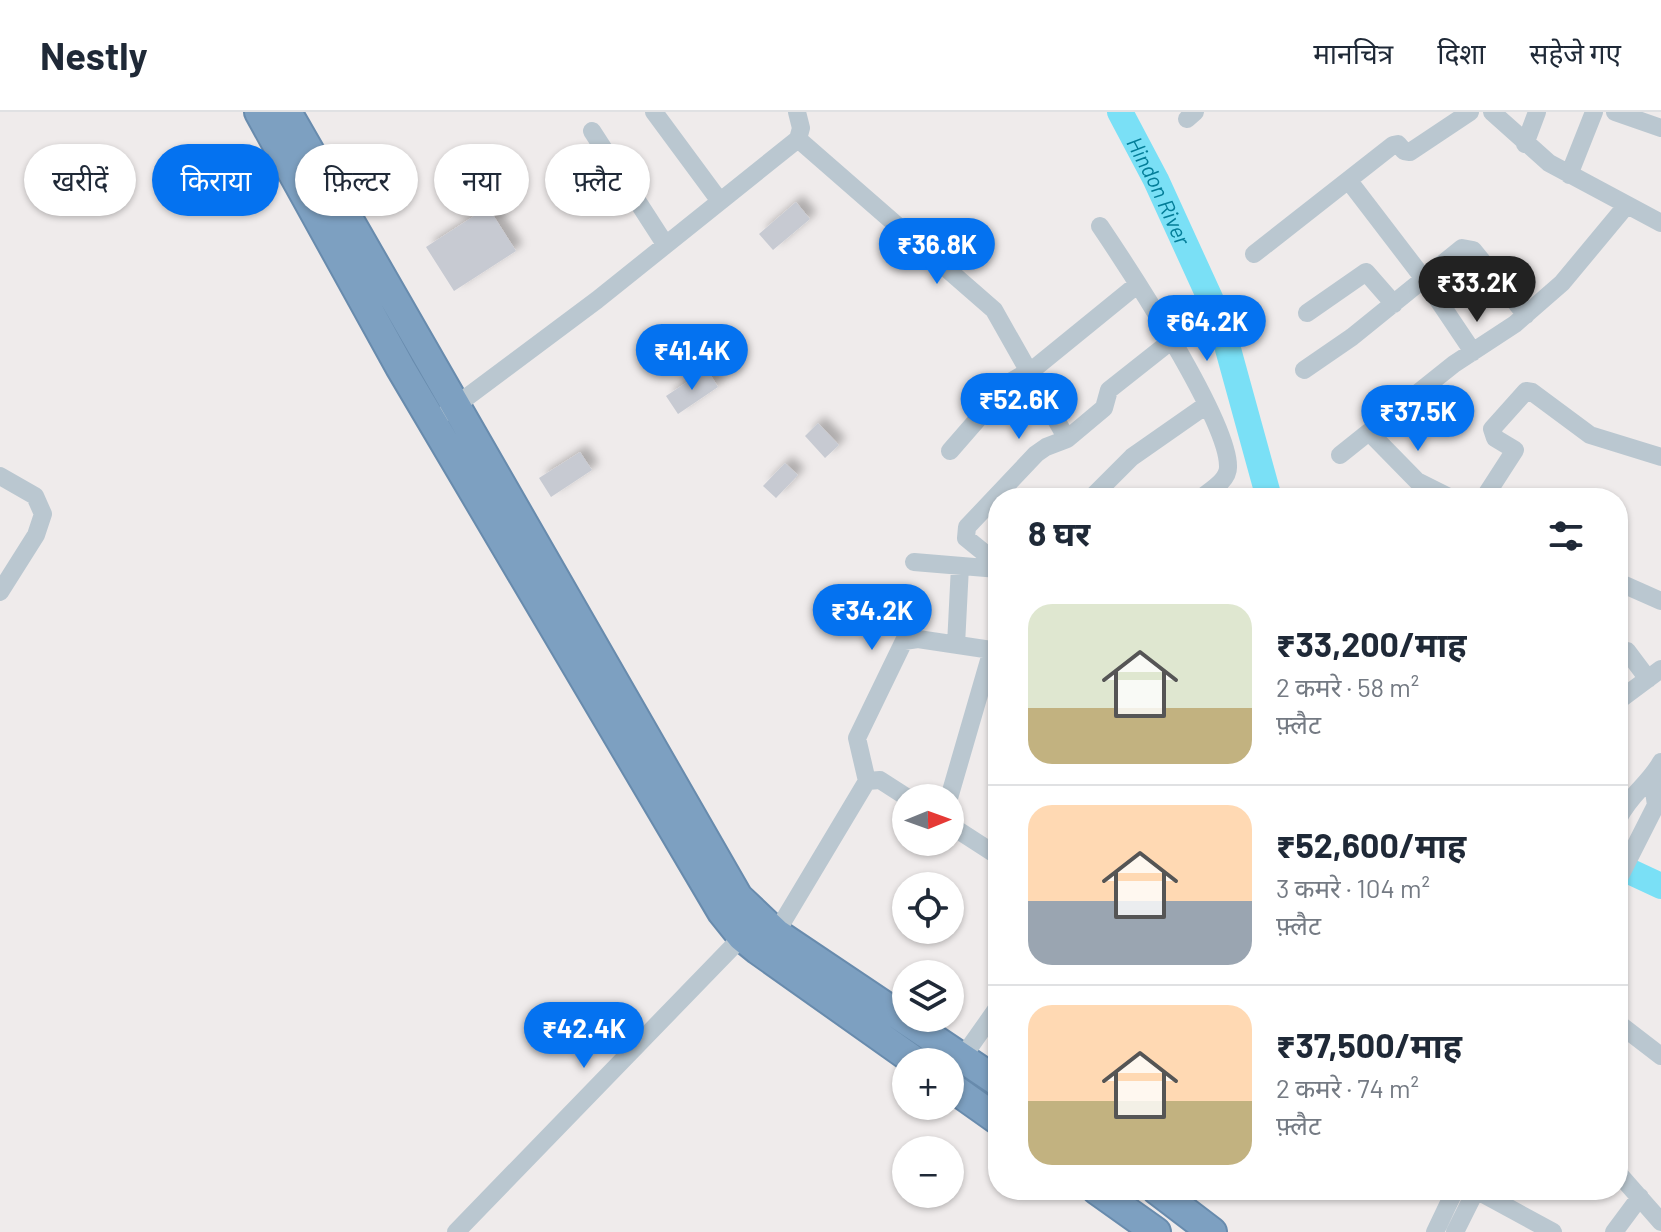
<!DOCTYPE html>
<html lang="hi">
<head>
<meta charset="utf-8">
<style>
	:root { --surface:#fff; --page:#f6f6f7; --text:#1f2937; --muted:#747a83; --line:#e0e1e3; --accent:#0472f0 }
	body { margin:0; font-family:Barlow,"Noto Sans Devanagari",sans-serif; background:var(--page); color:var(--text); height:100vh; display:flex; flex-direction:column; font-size:30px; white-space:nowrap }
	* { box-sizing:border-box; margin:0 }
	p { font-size:26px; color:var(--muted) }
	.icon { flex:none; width:44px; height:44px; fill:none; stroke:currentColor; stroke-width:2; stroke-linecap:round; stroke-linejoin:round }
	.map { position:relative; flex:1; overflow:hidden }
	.details { position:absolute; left:988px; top:376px; width:640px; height:712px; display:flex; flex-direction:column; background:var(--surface); border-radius:32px; box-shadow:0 2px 6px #0004 }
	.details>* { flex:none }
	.hud { position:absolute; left:24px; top:32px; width:760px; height:72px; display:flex; gap:16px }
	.needle { width:52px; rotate:89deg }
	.fabs { position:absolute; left:892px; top:672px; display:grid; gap:16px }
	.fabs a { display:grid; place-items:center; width:72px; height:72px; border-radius:50%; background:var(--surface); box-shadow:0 2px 6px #0004; font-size:40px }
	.price { position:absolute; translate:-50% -68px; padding:0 18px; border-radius:28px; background:var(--accent); color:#fff; font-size:26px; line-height:52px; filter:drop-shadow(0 2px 4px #0008) }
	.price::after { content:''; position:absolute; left:50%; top:48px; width:24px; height:18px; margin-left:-12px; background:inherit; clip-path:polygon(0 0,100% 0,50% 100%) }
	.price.active { background:#222; color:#fff }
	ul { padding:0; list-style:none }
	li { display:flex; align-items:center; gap:24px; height:200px; padding:0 40px }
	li+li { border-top:2px solid var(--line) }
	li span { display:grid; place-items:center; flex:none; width:224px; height:160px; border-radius:24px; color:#555 }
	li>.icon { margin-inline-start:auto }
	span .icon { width:96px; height:96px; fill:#fffc; stroke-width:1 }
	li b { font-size:34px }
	h2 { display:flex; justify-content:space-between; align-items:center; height:96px; padding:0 40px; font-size:34px }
	.pill { padding:0 28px; border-radius:36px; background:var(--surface); box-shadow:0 2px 6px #0004; font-size:28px; line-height:72px }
	.pill.active { background:var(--accent); color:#fff }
	header { display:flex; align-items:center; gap:48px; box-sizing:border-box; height:112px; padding:0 40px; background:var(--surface); border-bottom:2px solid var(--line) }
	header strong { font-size:38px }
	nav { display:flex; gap:44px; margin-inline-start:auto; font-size:28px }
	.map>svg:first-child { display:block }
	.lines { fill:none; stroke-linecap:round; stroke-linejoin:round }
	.river { stroke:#7ae0f6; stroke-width:26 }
	.building { fill:#c7cad2; filter:url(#shadow) }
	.highway-casing { stroke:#688bad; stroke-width:32 }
	.minor { stroke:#bac7d0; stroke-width:18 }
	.highway { stroke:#7da0c1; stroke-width:28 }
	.labels { text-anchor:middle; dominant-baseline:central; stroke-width:6; stroke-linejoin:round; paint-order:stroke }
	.water-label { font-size:22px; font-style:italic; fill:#037d98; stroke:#fff }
</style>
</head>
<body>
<header>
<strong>Nestly</strong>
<nav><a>मानचित्र</a><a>दिशा</a><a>सहेजे गए</a></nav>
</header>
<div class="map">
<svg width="1661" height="1120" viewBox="0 0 1661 1120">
	<defs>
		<filter id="shadow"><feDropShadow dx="7" dy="-7" stdDeviation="4" flood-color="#0004"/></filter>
	</defs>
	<rect width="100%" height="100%" fill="#efebeb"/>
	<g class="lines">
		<g class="river">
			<path id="s1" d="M1120,0L1156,68L1220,208L1269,386"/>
			<path d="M1618,754L1661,774"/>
		</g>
	</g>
	<path class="building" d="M796,90L810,107L773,138L759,122Z
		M488,95L516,139L454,179L426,135Z
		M707,257L718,275L678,302L666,284Z
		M818,311L839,333L825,346L805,324Z
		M580,340L592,358L551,385L539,366Z
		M785,351L798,363L776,386L763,374Z"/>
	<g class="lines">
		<defs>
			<path id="highway" d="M259,0L400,255L722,800L742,825L758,838L916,950
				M287,0L738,785L776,821L998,970
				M950,974L998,1008
				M1097,1078L1156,1120
				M1157,1078L1212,1120"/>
		</defs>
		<use href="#highway" class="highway-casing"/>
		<path class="minor" d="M654,0L719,88
			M1492,0L1549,51L1661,111
			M1615,0L1661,16
			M1187,7L1195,0
			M592,19L665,132
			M798,27L994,198L1067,327
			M1525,32L1537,0
			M1569,63L1594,0
			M1349,69L1424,167L1473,240
			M1100,114C1129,157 1228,308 1228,354C1229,368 1211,378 1201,386
			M1254,142L1393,33L1398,32L1404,39L1410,40L1470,0
			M1307,201L1366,160L1394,192
			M1304,258L1352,225L1462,136L1473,138L1526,203
			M447,300L597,188L798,27L801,16L797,0
			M1369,320L1417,369L1451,386
			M950,339L1010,270L1036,255L1138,172
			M1340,343L1454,252L1515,212L1562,171L1626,94
			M0,364L35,384L43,402L36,423L0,480
			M1091,386L1132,345L1205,294
			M1484,386L1515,338L1495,326L1492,317L1526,279L1532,280L1590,323L1661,345
			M914,450L998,457
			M998,452L966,426L967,415L1036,342L1046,335L1067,327L1104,296L1109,278L1171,229
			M1618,470L1661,489
			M956,533L960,454
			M1618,538L1627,539L1648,567
			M1618,589L1661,557
			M867,669L857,626L904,529L918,527L998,539
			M949,686L992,538
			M1618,707C1631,681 1649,672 1661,650
			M950,713L998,744
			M1618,768L1656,693L1652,666
			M776,821L867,669L880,668L908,686
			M1618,911L1661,944
			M962,946L998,895
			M1618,1061L1661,1110
			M456,1120L742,825
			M1435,1120L1455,1078
			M1455,1120L1476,1078L1553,1120
			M1614,1120L1640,1085"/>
		<use href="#highway" class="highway"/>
	</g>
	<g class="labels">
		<g class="water-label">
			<text stroke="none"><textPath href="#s1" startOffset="88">Hindon River</textPath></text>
		</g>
	</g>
</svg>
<div class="fabs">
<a><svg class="needle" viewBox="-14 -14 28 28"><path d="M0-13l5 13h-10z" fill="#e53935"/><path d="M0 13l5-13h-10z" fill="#747a83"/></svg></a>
<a><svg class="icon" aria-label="locate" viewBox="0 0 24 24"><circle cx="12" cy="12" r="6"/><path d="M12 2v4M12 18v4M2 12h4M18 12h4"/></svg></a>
<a><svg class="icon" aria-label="layers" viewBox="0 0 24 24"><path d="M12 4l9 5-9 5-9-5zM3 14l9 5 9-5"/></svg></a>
<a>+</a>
<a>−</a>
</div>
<b class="price" style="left:937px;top:174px">₹36.8K</b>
<b class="price active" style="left:1477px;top:212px">₹33.2K</b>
<b class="price" style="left:1207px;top:251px">₹64.2K</b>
<b class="price" style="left:692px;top:280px">₹41.4K</b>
<b class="price" style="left:1019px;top:329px">₹52.6K</b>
<b class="price" style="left:1418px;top:341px">₹37.5K</b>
<b class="price" style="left:872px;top:540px">₹34.2K</b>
<b class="price" style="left:584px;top:958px">₹42.4K</b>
<div class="hud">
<a class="pill">खरीदें</a>
<a class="pill active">किराया</a>
<a class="pill">फ़िल्टर</a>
<a class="pill">नया</a>
<a class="pill">फ़्लैट</a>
</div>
<section class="details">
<h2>8 घर<svg class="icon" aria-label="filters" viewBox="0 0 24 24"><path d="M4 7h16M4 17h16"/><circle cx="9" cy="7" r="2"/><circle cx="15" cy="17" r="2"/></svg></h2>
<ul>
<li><span style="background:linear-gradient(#dfe7d0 65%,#c2b280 0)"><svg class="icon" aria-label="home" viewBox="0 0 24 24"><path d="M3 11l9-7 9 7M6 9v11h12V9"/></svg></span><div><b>₹33,200/माह</b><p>2 कमरे · 58 m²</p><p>फ़्लैट</p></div></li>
<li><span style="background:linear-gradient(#ffd9b3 60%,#9aa5b1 0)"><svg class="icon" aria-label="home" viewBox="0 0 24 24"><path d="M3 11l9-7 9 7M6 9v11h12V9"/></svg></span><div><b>₹52,600/माह</b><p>3 कमरे · 104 m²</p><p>फ़्लैट</p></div></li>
<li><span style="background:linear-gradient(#ffd9b3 60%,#c2b280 0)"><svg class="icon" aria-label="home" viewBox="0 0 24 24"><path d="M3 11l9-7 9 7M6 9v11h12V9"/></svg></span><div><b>₹37,500/माह</b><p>2 कमरे · 74 m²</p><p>फ़्लैट</p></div></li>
</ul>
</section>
</div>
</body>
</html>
